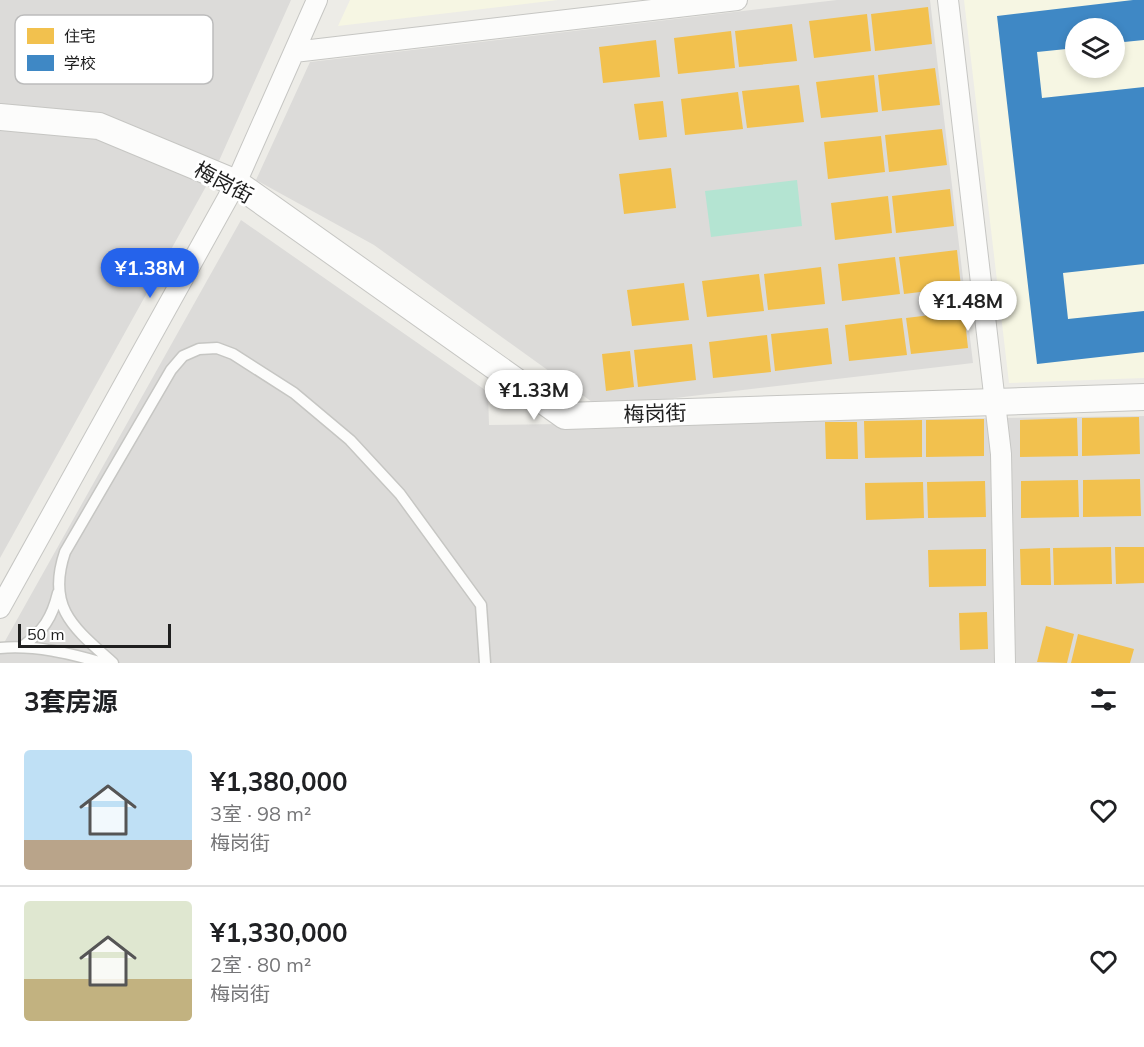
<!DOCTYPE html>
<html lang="zh">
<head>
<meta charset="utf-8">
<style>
	:root { --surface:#fff; --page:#f6f6f6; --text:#202124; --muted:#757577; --line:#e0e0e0; --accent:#2563eb }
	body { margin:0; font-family:Mulish,"Noto Sans SC",sans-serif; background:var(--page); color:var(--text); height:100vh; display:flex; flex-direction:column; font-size:22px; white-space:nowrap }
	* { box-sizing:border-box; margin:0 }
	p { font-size:20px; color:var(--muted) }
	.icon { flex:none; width:33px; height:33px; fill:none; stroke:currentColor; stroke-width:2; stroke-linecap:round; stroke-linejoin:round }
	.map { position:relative; height:663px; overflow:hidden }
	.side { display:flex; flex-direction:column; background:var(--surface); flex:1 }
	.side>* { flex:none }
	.fabs { position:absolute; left:1065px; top:18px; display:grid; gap:12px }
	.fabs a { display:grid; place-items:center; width:60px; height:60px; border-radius:50%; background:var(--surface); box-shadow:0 3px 9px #0003; font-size:30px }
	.scale { position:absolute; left:18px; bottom:15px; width:153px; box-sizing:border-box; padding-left:6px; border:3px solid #1f1f1f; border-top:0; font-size:16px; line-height:21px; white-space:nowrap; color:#1f1f1f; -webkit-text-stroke:4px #fff; paint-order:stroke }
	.price { position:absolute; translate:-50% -51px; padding:0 14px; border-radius:21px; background:#fff; color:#222; font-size:20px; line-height:39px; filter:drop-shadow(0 2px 3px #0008) }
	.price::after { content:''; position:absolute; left:50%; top:36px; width:18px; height:14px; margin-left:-9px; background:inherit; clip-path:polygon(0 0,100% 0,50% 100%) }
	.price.selected { background:var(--accent); color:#fff }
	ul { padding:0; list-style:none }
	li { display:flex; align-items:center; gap:18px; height:150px; padding:0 24px }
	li+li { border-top:2px solid var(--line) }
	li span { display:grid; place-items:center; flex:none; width:168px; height:120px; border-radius:6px; color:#555 }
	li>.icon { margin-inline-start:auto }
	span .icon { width:72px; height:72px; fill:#fffc; stroke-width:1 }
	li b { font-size:26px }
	h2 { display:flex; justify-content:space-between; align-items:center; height:72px; padding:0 24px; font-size:26px }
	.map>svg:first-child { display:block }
	.residential { fill:#dcdbd9 }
	.education { fill:#f6f6e3; fill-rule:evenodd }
	.pitch { fill:#b4e4d2 }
	.homes { fill:#f2c14e }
	.schools { fill:#3f88c5 }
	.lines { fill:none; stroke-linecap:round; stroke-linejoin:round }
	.service-casing { stroke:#c6c6c3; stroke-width:13 }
	.minor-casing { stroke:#c6c6c3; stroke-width:22 }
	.tertiary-casing { stroke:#c6c6c3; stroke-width:28 }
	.service { stroke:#fcfcfb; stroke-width:10 }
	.minor { stroke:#fcfcfb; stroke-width:20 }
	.tertiary { stroke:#fcfcfb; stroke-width:26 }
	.labels { text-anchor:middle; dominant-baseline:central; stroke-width:6; stroke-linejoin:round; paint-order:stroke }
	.street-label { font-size:21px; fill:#1f1f1f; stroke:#fff }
	.key { fill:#fff; stroke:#bcbcbc; stroke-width:1.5 }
	.key-label { font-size:16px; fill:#1f1f1f }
</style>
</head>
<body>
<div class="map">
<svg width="1144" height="663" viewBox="0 0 1144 663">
	<rect width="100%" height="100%" fill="#edece7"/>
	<path class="residential" d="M0,0H291L214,172L0,558Z
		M837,0H930L973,363L599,407L374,245L256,180L310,62Z
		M241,220L488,392L489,425L1144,416V663H0V650Z"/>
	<path class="education" d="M350,0H558L338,26Z
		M964,0H1144V378L1009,383ZM1076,28H1114V68H1076Z"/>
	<path class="pitch" d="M797,180L802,226L711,237L705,191Z"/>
	<path class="homes" d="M928,7L932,44L875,51L871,14Z
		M867,14L871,51L814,58L809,21Z
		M792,24L797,61L739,67L735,31Z
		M731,31L735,68L678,74L674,38Z
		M656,40L660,77L603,83L599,47Z
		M935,68L940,105L882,111L878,75Z
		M874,75L878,112L821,118L816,82Z
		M799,85L804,122L747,128L742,91Z
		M738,92L743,129L685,135L681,99Z
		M663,101L667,137L639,140L634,104Z
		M942,129L947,165L889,172L885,135Z
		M881,136L885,172L828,179L824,142Z
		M671,168L676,208L624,214L619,174Z
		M950,189L954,226L896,233L892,196Z
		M888,196L892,233L835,240L831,203Z
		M957,250L961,287L904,294L899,257Z
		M895,257L900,294L842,301L838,264Z
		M821,267L825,304L768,310L764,274Z
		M759,274L764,311L707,317L702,281Z
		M684,283L689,320L632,326L627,290Z
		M964,311L968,348L911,354L906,318Z
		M902,318L907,355L849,361L845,325Z
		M828,328L832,364L775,371L771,334Z
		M767,335L771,372L713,378L709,342Z
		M692,344L696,380L638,387L634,350Z
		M630,351L634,387L606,391L602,354Z
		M1139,417L1140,454L1082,456V418Z
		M1077,418L1078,456L1020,457V420Z
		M984,419V456L926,457V420Z
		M922,420V457L865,458L864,421Z
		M825,422H857L858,459H826Z
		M1140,479L1141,516L1083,517V480Z
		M1078,480L1079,517L1021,518V481Z
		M985,481L986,517L928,518L927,482Z
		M923,482L924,518L866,520L865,483Z
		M1111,547L1112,584L1054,585L1053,548Z
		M1115,547H1144V583L1116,584Z
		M1050,548L1051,585H1021L1020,549Z
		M986,549V586L929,587L928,550Z
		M987,612L988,649L960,650L959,613Z
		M1046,626L1074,634L1067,663L1037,662Z
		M1078,634L1134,649L1130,663H1071Z"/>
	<path class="schools" d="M1133,0H1144V40L1114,43V28H1076V48L1037,52L1042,98L1144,87V264L1063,273L1068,319L1144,311V352L1037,364L997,16Z"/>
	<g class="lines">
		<defs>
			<path id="service" d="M23,646C43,631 52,618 58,593
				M0,648C35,645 69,653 103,663
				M113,663C74,628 46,608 65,552L171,370L183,356L199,349L217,348L233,354L294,393L350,440L400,494L481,605L485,663"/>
			<path id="minor" d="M948,0L1001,454L1005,663
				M294,52L737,0
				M0,608L236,183L317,0"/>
			<path id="tertiary" d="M0,117L99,126L236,183L565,416L1144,397"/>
		</defs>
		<use href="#service" class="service-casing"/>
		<use href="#minor" class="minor-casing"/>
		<use href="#tertiary" class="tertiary-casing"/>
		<use href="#service" class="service"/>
		<use href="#minor" class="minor"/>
		<use href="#tertiary" class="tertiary"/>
	</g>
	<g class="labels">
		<g class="street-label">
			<text transform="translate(224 182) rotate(28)">梅岗街</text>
			<text transform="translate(655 413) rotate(-2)">梅岗街</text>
		</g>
	</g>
	<rect x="15" y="15" width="198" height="69" rx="9" class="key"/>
	<rect x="27" y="28" width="27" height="16" fill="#f2c14e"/>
	<rect x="27" y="55" width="27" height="16" fill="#3f88c5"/>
	<g class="key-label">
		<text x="64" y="42">住宅</text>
		<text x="64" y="69">学校</text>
	</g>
</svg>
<div class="fabs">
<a><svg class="icon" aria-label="layers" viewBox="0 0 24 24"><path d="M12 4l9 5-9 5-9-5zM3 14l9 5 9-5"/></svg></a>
</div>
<div class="scale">50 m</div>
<b class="price selected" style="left:150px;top:299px">¥1.38M</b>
<b class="price" style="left:968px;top:332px">¥1.48M</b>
<b class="price" style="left:534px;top:421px">¥1.33M</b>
</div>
<section class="side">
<h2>3套房源<svg class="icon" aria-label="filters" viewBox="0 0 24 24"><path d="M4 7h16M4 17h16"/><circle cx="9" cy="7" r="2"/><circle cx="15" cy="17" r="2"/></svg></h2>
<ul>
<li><span style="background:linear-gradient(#bfe0f5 75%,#b9a48a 0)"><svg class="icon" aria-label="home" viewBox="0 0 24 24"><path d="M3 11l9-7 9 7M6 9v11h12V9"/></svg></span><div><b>¥1,380,000</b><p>3室 · 98 m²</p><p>梅岗街</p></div><svg class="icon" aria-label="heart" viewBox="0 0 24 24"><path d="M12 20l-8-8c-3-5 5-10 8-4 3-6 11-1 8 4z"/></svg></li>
<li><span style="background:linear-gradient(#dfe7d0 65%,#c2b280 0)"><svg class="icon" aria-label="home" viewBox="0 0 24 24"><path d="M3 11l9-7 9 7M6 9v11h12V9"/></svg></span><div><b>¥1,330,000</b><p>2室 · 80 m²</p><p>梅岗街</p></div><svg class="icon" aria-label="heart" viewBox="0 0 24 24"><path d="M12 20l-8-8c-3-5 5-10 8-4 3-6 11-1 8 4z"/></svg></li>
</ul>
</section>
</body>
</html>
